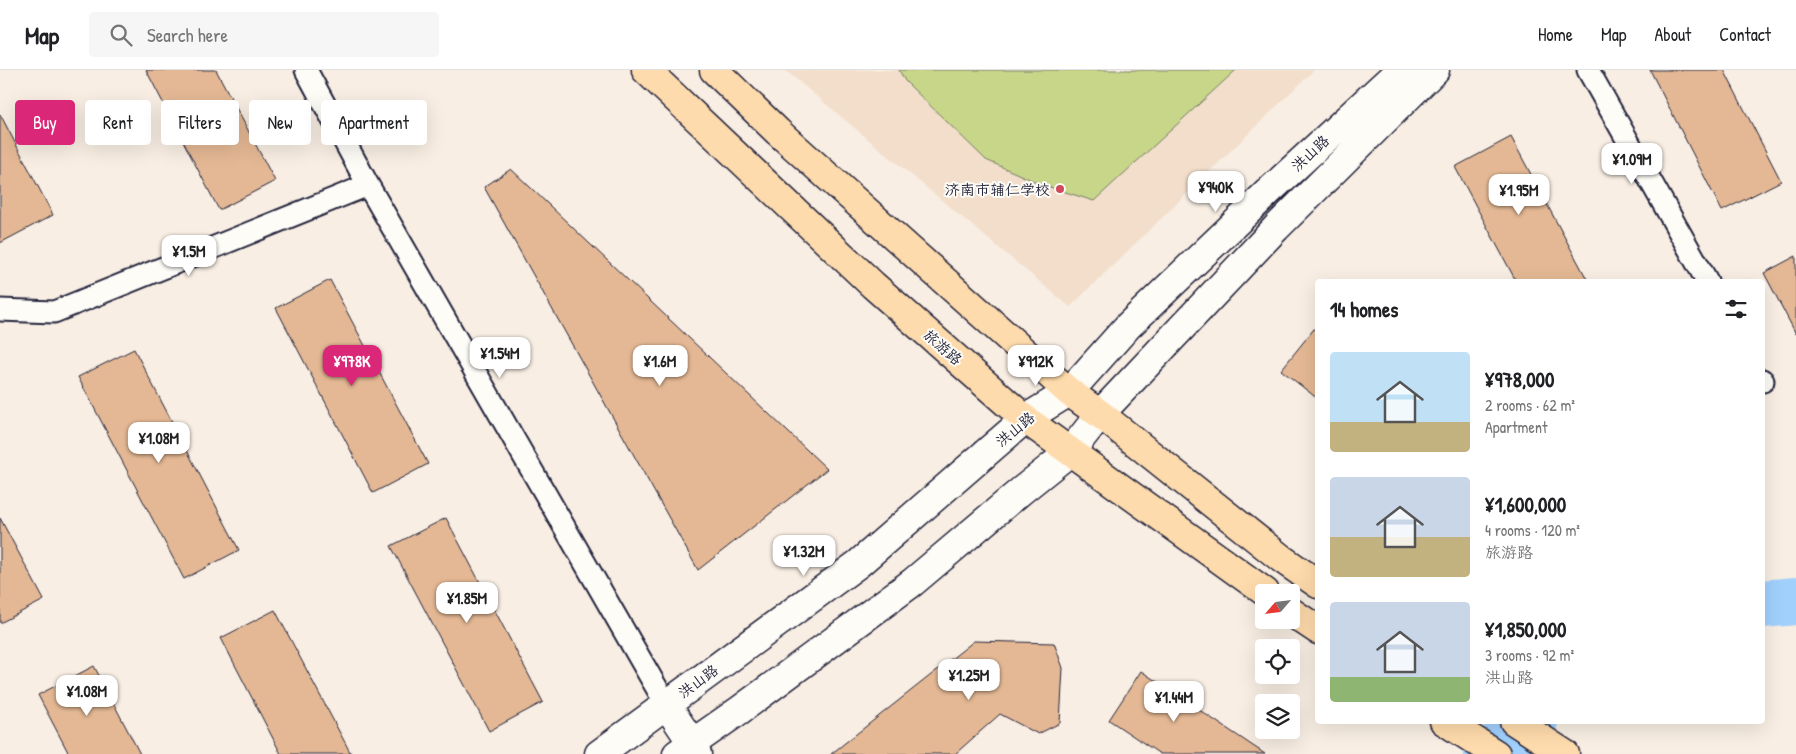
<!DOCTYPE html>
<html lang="en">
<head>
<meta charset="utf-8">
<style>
	:root { --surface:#fff; --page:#f6f6f6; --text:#202124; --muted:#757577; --line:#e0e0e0; --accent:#db2777 }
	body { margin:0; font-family:"Patrick Hand","LXGW WenKai TC",sans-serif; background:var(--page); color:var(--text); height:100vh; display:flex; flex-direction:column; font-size:19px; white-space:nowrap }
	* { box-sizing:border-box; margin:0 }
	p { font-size:16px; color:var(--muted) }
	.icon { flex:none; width:28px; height:28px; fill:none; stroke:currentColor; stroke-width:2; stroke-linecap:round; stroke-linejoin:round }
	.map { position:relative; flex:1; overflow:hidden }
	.panel { position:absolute; left:1315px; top:209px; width:450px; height:445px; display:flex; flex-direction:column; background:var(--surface); border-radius:5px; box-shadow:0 5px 20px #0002 }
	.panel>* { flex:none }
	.hud { position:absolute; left:15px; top:30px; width:475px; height:45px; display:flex; gap:10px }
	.needle { width:32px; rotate:242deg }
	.buttons { position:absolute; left:1255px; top:514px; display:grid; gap:10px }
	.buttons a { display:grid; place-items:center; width:45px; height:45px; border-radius:5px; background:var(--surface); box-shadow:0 5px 20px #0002; font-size:25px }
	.price { position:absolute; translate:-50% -42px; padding:0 11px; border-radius:10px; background:#fff; color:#222; font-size:16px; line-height:32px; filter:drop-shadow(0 1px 2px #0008) }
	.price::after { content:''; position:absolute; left:50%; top:30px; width:15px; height:11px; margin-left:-8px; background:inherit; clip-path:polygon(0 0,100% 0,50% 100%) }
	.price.active { background:var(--accent); color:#fff }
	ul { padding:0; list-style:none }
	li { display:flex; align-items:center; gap:15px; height:125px; padding:0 15px }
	li span { display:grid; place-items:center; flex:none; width:140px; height:100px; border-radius:5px; color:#555 }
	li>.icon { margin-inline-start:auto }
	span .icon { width:60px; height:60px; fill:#fffc; stroke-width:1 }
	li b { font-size:21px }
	h2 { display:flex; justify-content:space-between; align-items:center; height:60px; padding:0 15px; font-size:21px }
	.pill { padding:0 18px; border-radius:5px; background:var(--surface); box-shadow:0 5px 20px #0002; font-size:18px; line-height:45px }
	.pill.active { background:var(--accent); color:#fff }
	header { display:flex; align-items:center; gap:30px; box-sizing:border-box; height:70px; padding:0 25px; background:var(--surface); border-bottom:1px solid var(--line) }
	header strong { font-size:24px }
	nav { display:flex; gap:28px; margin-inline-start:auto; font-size:18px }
	.search { width:350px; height:45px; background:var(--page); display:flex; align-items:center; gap:12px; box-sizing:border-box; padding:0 18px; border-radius:5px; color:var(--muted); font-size:19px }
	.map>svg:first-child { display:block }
	.built { fill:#f2decb }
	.green { fill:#c8d68a; stroke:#757c62 }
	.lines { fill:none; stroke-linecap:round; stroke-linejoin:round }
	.river { stroke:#a1d0fd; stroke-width:48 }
	.building { fill:#e4b894; stroke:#22223b }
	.minor-casing { stroke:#22223b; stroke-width:25 }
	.tertiary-casing { stroke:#22223b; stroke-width:31 }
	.secondary-casing { stroke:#22223b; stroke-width:31 }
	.primary-casing { stroke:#22223b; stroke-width:31 }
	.minor { stroke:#fdfcf7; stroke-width:21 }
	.tertiary { stroke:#fdfcf7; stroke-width:28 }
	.secondary { stroke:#fdfcf7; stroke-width:28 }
	.primary { stroke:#fedbac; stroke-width:28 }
	.poi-dot { fill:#d1495b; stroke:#fdfcf7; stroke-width:2 }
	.labels { text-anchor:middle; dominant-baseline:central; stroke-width:4; stroke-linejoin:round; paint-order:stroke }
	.street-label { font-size:15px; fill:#22223b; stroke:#fdfcf7 }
	.poi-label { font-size:15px; fill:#22223b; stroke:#fdfcf7; text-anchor:end }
</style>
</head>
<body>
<header>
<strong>Map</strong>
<div class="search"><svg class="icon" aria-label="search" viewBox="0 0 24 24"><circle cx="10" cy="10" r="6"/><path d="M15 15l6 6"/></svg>Search here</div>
<nav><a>Home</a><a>Map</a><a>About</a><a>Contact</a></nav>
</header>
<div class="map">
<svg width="1796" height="684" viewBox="0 0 1796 684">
	<rect width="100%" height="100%" fill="#f8eee3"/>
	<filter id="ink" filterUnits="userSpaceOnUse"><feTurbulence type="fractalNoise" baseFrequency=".02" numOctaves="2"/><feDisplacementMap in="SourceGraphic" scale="10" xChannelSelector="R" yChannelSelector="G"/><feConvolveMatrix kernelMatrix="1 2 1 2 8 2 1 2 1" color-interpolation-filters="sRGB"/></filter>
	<g filter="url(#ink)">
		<path class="built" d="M785,0H1314L1070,237Z"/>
		<path class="green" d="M899,0H1236L1094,131L1043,115L986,90L905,11Z"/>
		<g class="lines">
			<path class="river" d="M1762,534L1796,531
				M1487,684L1534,651"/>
		</g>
		<path class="building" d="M146,0H216L275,111L219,140Z
			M1650,0H1724L1781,111L1722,141Z
			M0,44L53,145L0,173Z
			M1511,67L1588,211H1516L1455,97Z
			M511,99L827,399L698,500L484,117Z
			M1796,186V264L1764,203Z
			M330,210L428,394L373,423L276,238Z
			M1318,254V329L1281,300Z
			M134,279L239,480L184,509L78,307Z
			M0,448L44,530L0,553Z
			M446,448L543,632L489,661L391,476Z
			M275,540L351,684H281L221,568Z
			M974,571L1054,573L1063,598L1060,653L1038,664L1000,644L955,684H831Z
			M94,596L140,684H69L38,625Z
			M1141,601L1265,684H1160L1109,650Z"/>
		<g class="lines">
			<defs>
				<path id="minor" d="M306,0L368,115L666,634
					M1588,0L1707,211
					M0,240L54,242L368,115
					M1762,310L1763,311"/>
				<path id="tertiary" d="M666,634L692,673L697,684"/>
				<path id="secondary" d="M599,684L858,494L1025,349L1069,322L1128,256L1268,122L1400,0
					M677,684L740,640L913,512L1021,421L1071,381L1100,344L1276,158L1435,0"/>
				<path id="primary" d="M646,0L873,215L1025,349L1265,522
					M714,0L778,62L1069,322L1100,344L1282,489L1318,514
					M1291,542L1318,560
					M1444,651L1496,684
					M1514,651L1565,684"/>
			</defs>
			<use href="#minor" class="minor-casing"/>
			<use href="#tertiary" class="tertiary-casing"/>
			<use href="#secondary" class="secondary-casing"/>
			<use href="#primary" class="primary-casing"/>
			<use href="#minor" class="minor"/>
			<use href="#tertiary" class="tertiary"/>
			<use href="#secondary" class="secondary"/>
			<use href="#primary" class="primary"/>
		</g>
	</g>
	<circle class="poi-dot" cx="1060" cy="119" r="5"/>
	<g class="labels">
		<g class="street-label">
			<text transform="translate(1310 83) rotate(-43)">洪山路</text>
			<text transform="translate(943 277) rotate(41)">旅游路</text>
			<text transform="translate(1015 359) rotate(-39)">洪山路</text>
			<text transform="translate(698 611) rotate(-36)">洪山路</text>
		</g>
		<g class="poi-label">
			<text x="1050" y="119">济南市辅仁学校</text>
		</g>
	</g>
</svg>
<div class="buttons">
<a><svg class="needle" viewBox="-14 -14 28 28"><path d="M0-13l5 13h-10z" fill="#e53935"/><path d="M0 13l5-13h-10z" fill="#757577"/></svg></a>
<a><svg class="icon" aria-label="locate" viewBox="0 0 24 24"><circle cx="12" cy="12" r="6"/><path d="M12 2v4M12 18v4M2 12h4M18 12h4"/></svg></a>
<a><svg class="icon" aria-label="layers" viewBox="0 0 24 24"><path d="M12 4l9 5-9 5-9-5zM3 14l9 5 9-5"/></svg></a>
</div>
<b class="price" style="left:1632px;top:115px">¥1.09M</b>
<b class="price" style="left:1216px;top:143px">¥940K</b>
<b class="price" style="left:1519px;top:146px">¥1.95M</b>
<b class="price" style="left:189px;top:207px">¥1.5M</b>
<b class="price" style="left:500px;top:309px">¥1.54M</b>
<b class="price active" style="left:352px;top:317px">¥978K</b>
<b class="price" style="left:660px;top:317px">¥1.6M</b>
<b class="price" style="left:1036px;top:317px">¥912K</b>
<b class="price" style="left:159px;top:394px">¥1.08M</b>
<b class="price" style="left:804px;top:507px">¥1.32M</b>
<b class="price" style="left:467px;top:554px">¥1.85M</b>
<b class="price" style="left:969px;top:631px">¥1.25M</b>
<b class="price" style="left:87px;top:647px">¥1.08M</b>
<b class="price" style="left:1174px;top:653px">¥1.44M</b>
<div class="hud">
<a class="pill active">Buy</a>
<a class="pill">Rent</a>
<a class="pill">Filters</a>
<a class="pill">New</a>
<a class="pill">Apartment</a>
</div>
<section class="panel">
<h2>14 homes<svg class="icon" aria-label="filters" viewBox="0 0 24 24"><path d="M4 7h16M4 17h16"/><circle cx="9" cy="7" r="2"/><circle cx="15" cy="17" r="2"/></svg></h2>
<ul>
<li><span style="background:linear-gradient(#bfe0f5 70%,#c2b280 0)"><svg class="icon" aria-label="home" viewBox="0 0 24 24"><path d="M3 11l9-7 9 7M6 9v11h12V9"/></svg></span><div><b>¥978,000</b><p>2 rooms · 62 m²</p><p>Apartment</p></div></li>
<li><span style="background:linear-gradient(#c9d6e8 60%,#c2b280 0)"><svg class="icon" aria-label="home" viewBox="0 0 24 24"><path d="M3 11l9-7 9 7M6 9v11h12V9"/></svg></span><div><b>¥1,600,000</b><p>4 rooms · 120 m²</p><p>旅游路</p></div></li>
<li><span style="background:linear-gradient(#c9d6e8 75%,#8fb573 0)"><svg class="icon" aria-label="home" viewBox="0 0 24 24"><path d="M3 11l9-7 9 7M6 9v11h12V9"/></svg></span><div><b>¥1,850,000</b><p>3 rooms · 92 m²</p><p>洪山路</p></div></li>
</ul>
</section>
</div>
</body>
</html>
